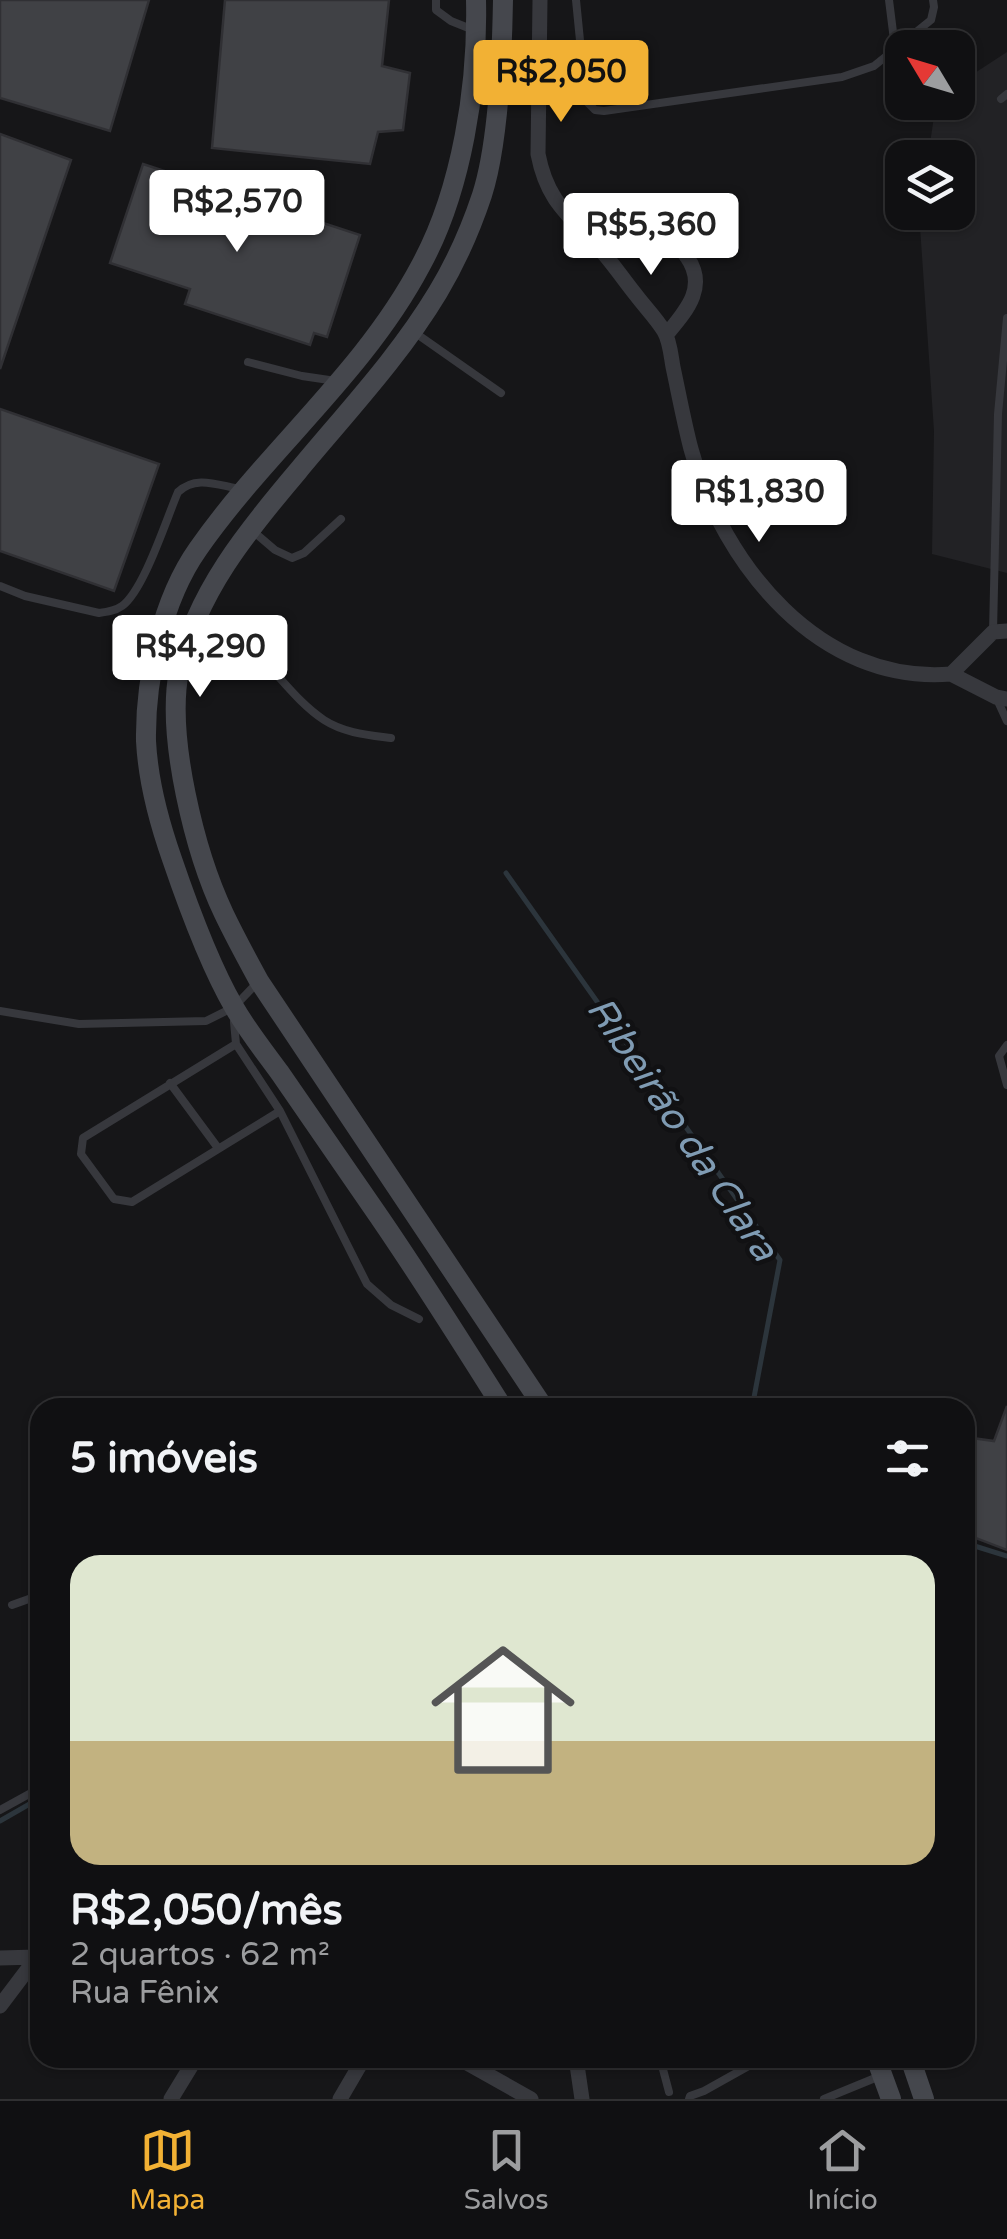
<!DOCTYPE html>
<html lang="pt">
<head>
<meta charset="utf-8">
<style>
	:root { --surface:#101012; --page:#19191b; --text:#f1f3f6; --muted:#9c9d9f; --line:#303032; --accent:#f2b134 }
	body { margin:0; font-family:"Varela Round",sans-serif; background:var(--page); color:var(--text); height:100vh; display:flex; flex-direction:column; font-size:38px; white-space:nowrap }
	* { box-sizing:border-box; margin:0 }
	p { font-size:32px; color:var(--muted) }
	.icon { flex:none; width:55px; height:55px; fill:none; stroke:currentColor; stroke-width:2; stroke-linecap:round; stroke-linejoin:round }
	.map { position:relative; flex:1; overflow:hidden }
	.sheet { position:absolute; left:30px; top:1398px; width:945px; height:670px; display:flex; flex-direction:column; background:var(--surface); border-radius:30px; box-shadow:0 2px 8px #0004,0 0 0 2px var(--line) }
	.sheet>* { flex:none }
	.needle { width:65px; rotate:308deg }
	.buttons { position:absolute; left:885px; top:30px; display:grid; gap:20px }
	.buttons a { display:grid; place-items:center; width:90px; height:90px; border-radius:20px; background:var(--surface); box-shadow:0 2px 8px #0004,0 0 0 2px var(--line); font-size:50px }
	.price { position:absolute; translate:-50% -85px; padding:0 22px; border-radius:10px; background:#fff; color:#222; font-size:32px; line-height:65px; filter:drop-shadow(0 2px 5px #0008) }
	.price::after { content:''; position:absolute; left:50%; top:60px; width:30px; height:22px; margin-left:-15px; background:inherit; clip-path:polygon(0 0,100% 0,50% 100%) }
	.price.on { background:var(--accent); color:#111 }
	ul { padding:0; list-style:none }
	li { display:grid; align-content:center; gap:20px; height:530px; padding:0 40px }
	li span { display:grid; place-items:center; height:310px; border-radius:30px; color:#555 }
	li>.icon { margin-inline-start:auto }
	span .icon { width:180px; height:180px; fill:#fffc; stroke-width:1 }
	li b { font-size:42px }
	h2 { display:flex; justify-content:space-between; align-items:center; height:120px; padding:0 40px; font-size:42px }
	.tabs { display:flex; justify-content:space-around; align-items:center; height:140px; border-top:2px solid var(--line); background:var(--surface); font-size:28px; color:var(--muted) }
	.tabs a { display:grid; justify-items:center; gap:5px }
	.tabs .on { color:var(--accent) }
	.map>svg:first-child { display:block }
	.built { fill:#222225 }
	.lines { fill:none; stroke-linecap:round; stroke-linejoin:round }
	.stream { stroke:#2c353c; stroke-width:5 }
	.building { fill:#404145; stroke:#303034; stroke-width:2.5 }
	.lane { stroke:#37383d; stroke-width:8 }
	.street { stroke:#37383d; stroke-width:15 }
	.secondary { stroke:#45474d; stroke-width:20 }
	.labels { text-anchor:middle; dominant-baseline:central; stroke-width:9; stroke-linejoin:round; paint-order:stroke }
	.water-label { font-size:38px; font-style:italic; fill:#7f9bb3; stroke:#111113 }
</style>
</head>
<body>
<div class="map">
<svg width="1007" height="2099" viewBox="0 0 1007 2099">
	<rect width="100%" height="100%" fill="#161618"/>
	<path class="built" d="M1007,52V573L932,554L934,431L919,212H958V158L928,157L936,103L958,102V84Z"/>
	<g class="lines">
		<path class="stream" d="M506,873L780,1260L752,1408
			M965,1543L1007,1556
			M0,1821L40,1798"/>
	</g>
	<path class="building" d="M0,0H149L110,131L0,98Z
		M225,0H389L382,66L410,73L403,130L378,132L370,164L212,148Z
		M0,134L71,160L0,369Z
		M143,164L360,235L327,337L314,333L310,345L185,304L190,289L110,263Z
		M0,409L159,464L114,591L0,551Z
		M1007,1406V1550L965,1534V1437L994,1441Z"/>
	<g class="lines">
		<path class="lane" d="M436,0V10L451,21L471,29
			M576,0L586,101L595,110L604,111L842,77L874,66L931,20L934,7L933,0
			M889,0L895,48
			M1001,99L1007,94
			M414,332L501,393
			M248,362L302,376L336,381
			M254,532L275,550L292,558L304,553L341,519
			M0,586L25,596L99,613C107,612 115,611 122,606C144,590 166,520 178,492C196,475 217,485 240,489
			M199,615C220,626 240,638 257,654C279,675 298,703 324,720C344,733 368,735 391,738
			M993,632L998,414L1007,318
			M996,697L1007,721
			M0,1011L79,1024L206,1021L234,1007L256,984
			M234,1022L236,1044L280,1111L367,1284L391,1305L419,1319
			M236,1044L83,1138L81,1154L114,1199L132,1202L280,1111
			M1007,1045L999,1056L1007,1085
			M170,1083L218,1148
			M12,1605L40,1595
			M0,1810L40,1788
			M660,2058L669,2092
			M689,2099L690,2096L704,2091L763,2058
			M824,2099L880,2076"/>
		<path class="street" d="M540,0L538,154C547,201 568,214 598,247C612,262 623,279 636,295C645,307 656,318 664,331C670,341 671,356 673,367C679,395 684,422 691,449C723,565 820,685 951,674
			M599,249C619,243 642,232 662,237C673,239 681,248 687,257C708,287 686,311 667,334
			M951,674L993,632L1007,631
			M951,674L996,697L1007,699
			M0,1958L36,1957
			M0,2006L40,1953
			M458,2058L531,2099
			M576,2058L582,2099
			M171,2099L196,2058
			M340,2099L364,2058"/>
		<path class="secondary" d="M476,0C478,85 462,190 421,265C364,373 267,450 198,549C162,600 145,679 146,741C148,780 159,822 172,859C188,906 209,964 234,1007C247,1030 264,1051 280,1073C310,1117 341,1161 371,1205C417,1271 460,1340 503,1408
			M503,0C502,57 499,142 482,195C471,228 456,262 438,292C399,357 346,413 298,471C248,530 196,593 179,671C166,737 195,853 224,914C235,937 247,959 259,981L544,1408
			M876,2058L891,2099
			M910,2058L924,2099"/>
	</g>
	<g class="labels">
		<g class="water-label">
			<text transform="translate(682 1129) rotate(56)">Ribeirão da Clara</text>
		</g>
	</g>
</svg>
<div class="buttons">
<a><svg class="needle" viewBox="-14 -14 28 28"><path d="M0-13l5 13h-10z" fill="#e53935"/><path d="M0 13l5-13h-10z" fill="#9c9d9f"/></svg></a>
<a><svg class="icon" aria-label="layers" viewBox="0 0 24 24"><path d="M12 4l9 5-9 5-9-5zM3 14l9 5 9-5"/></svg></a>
</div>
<b class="price on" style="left:561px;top:125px">R$2,050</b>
<b class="price" style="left:237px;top:255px">R$2,570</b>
<b class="price" style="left:651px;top:278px">R$5,360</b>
<b class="price" style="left:759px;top:545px">R$1,830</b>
<b class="price" style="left:200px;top:700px">R$4,290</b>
<section class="sheet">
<h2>5 imóveis<svg class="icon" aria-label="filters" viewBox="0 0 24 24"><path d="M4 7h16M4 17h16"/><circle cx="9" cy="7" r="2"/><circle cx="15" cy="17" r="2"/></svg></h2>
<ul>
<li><span style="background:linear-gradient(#dfe7d0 60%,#c2b280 0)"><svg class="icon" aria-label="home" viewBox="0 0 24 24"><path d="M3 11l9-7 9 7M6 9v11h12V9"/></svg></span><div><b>R$2,050/mês</b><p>2 quartos · 62 m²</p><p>Rua Fênix</p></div></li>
</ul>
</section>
</div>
<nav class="tabs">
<a class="on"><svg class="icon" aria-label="map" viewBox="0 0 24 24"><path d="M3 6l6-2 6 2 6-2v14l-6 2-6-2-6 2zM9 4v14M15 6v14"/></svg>Mapa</a>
<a><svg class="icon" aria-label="saved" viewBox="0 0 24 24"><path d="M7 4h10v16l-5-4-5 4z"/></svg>Salvos</a>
<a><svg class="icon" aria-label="home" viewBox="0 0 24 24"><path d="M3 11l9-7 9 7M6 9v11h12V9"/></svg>Início</a>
</nav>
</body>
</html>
